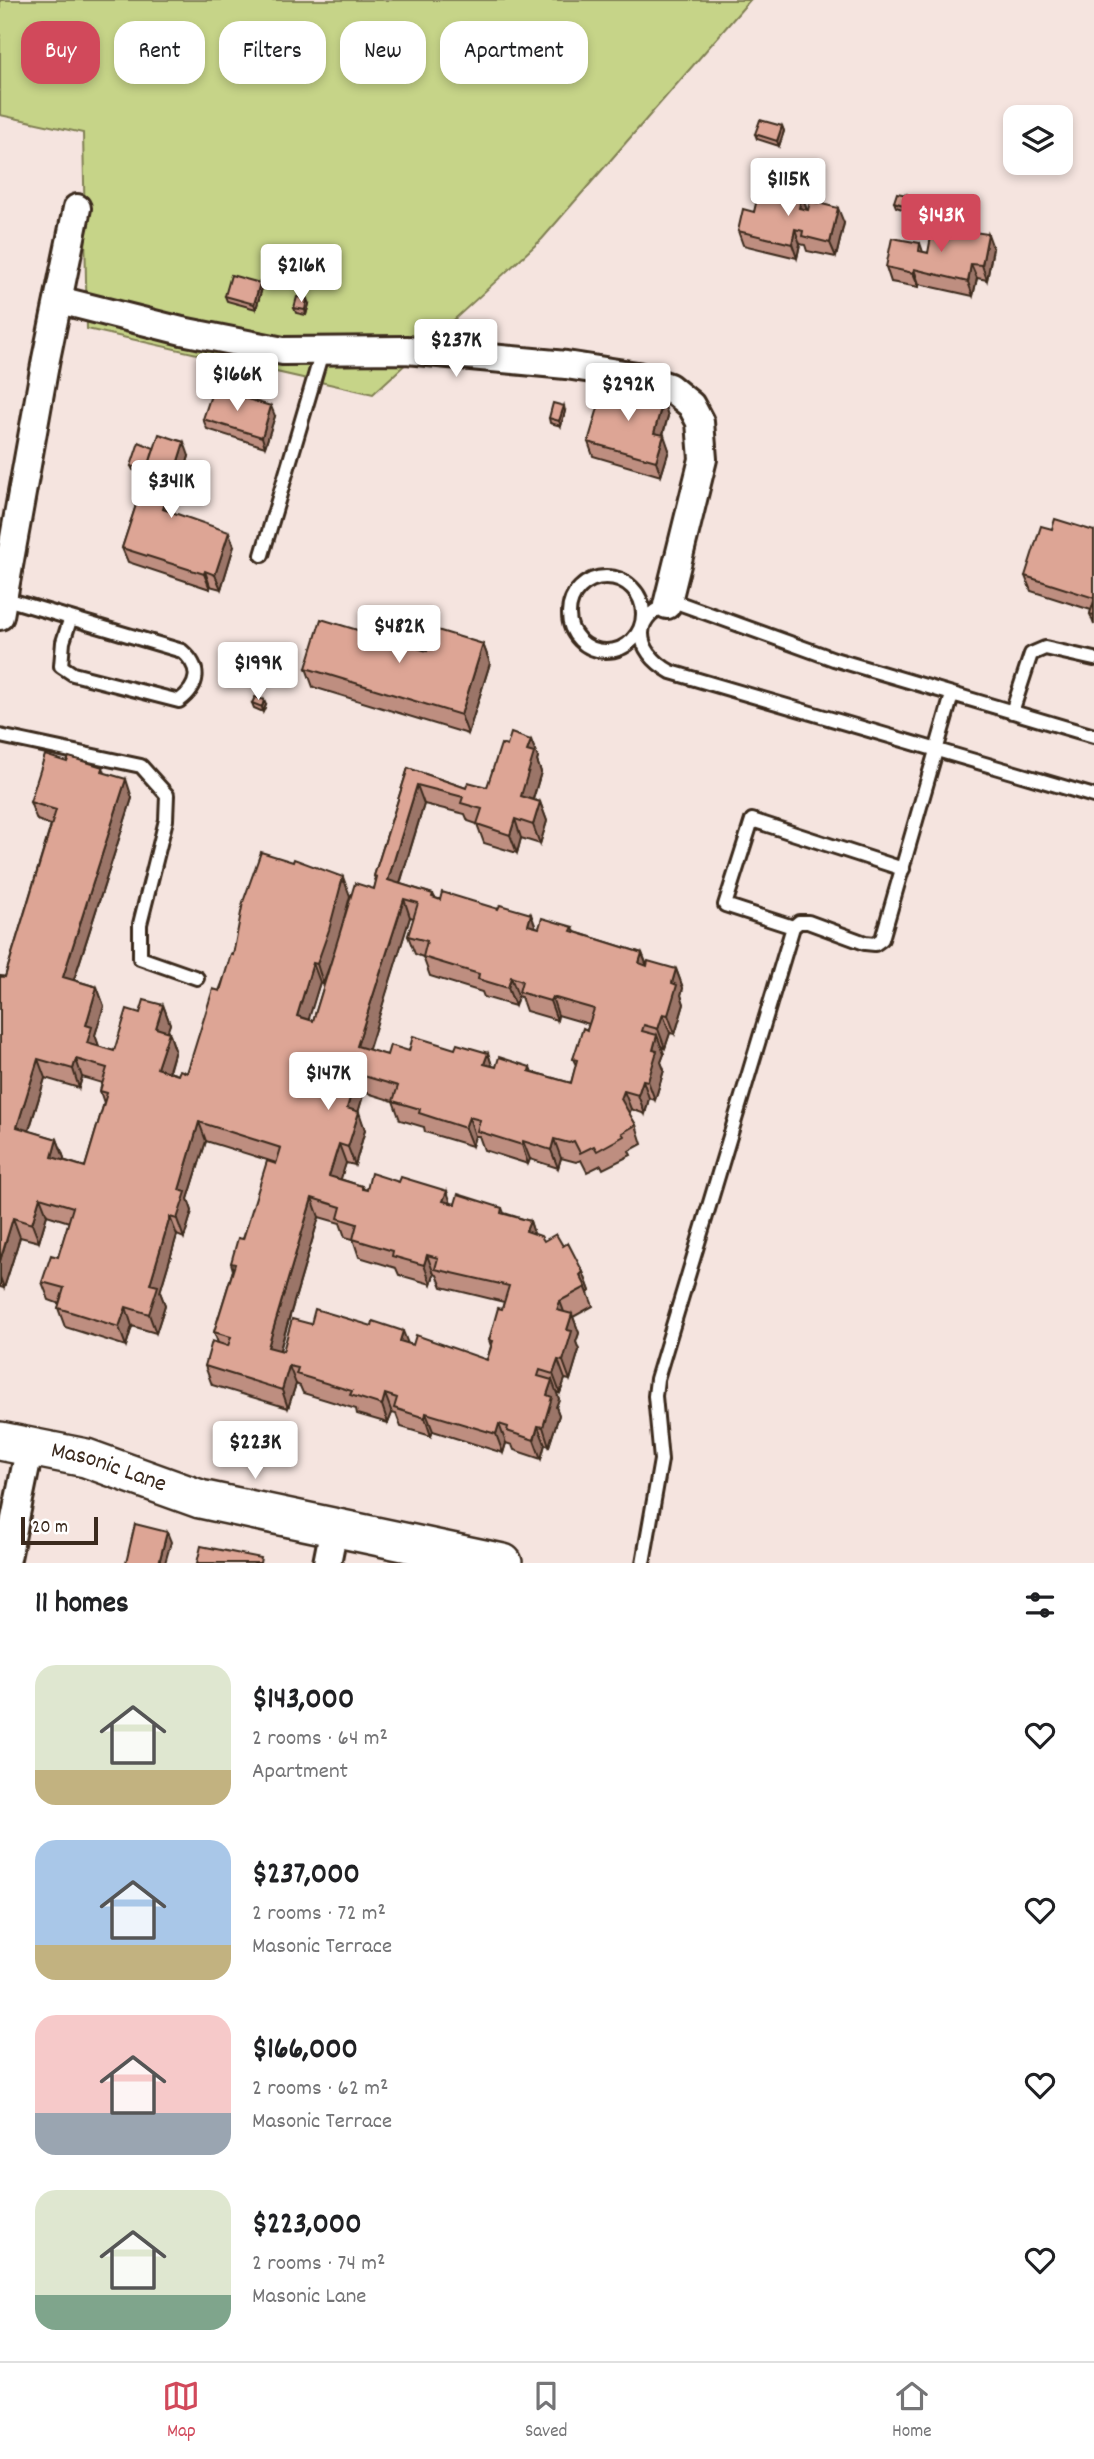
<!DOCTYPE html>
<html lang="en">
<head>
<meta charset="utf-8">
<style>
	:root { --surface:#fff; --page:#f2f2f2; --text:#202124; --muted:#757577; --line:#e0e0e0; --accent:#d1495b }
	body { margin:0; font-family:Dekko,sans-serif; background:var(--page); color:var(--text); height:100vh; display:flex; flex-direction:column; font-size:26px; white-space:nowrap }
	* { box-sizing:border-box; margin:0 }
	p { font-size:23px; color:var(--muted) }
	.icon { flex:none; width:38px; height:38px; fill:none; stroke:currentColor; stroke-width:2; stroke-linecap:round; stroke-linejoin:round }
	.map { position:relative; height:1563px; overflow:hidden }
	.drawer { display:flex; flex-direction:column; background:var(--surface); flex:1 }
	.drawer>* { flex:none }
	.hud { position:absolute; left:21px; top:21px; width:700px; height:63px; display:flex; gap:14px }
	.fabs { position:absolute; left:1003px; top:105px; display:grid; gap:14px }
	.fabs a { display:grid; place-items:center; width:70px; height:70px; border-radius:14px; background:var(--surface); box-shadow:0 4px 10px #0003; font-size:35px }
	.scale { position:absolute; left:21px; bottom:18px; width:77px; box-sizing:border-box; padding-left:7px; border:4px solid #3b2a1e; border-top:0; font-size:19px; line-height:24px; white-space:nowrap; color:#3b2a1e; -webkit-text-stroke:5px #fff; paint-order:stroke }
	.price { position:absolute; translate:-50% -60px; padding:0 16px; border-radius:7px; background:#fff; color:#222; font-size:23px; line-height:46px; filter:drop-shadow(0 2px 4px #0008) }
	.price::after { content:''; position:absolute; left:50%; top:42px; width:21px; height:16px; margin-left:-10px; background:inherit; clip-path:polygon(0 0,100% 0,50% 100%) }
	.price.current { background:var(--accent); color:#fff }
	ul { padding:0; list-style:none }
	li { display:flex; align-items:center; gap:21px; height:175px; padding:0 35px }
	li span { display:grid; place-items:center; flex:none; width:196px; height:140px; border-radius:21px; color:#555 }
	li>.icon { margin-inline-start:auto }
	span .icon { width:84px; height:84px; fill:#fffc; stroke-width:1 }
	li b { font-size:30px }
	h2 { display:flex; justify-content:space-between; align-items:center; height:84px; padding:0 35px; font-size:30px }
	.tag { padding:0 24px; border-radius:21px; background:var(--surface); box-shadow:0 4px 10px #0003; font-size:24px; line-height:63px }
	.tag.current { background:var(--accent); color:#fff }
	.dock { display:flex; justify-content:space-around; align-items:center; height:98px; border-top:2px solid var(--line); background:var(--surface); font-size:19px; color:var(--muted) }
	.dock a { display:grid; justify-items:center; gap:4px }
	.dock .current { color:var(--accent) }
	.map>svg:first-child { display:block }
	.green { fill:#c6d488; stroke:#807f53; stroke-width:2 }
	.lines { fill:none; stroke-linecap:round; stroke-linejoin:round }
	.service-casing { stroke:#3b2a1e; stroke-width:18 }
	.minor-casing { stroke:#3b2a1e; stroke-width:32 }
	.secondary-casing { stroke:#3b2a1e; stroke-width:42 }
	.service { stroke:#fff; stroke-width:12 }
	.minor { stroke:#fff; stroke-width:26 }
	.secondary { stroke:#fff; stroke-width:37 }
	.wall { fill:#be8e80; stroke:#3b2a1e; stroke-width:2; fill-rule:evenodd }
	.shaded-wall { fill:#9b7468; stroke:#3b2a1e; stroke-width:2 }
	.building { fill:#dda595; stroke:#3b2a1e; stroke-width:2; fill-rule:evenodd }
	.labels { text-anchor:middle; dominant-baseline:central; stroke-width:5; stroke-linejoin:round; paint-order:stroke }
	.street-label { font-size:24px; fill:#3b2a1e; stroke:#fff }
</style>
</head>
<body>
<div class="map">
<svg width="1094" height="1563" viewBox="0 0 1094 1563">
	<rect width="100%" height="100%" fill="#f5e4df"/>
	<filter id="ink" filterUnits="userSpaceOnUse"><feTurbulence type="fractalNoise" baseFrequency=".0143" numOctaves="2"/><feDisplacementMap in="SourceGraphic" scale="14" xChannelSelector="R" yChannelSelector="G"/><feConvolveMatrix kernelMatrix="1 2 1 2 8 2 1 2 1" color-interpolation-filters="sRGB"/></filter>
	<g filter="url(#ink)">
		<path class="green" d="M0,0H750L542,239L373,394L87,329L83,133L0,115Z"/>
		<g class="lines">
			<defs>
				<path id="service" d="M262,555L322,352
					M569 614a37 37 0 1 1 74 0a37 37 0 1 1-74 0Z
					M3,598L182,651C202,668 199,686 179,701L73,674L61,666L63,642L70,620
					M1012,712L1031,654L1045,648L1094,659
					M0,736L141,766L167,795L166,820L140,924V958L197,978
					M1094,736L834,659L676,602C630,613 633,651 671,672L1094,796
					M793,927L725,905L752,820L903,869
					M643,1563L661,1460L655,1396L657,1379L793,927L799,922H808L865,943L875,944L882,939L952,695"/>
				<path id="minor" d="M59,300L182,331L283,351L406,350L566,365L637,376L669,387L691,405L700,422L703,459L667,605
					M0,616L46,359L77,208
					M6,1563L30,1446
					M327,1563L334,1528"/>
				<g id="secondary">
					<path id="s1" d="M0,1441L86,1458L200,1499L503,1563"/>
				</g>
			</defs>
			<use href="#service" class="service-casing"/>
			<use href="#minor" class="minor-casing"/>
			<use href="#secondary" class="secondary-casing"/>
			<use href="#service" class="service"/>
			<use href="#minor" class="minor"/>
			<use href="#secondary" class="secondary"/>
		</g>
		<path class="wall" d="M782,126L784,131L779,146L757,139L755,134Z
			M907,195L909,200L905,210L896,207L894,202Z
			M807,210L844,223L836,257L807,251L805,245L800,244L797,258L743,245L738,231L754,212Z
			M920,243L923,252L928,253L993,248L987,280L977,278L973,296L919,284V287L891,282L886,267Z
			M262,288L256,309L227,301L225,296Z
			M309,304L306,315L296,313L294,308Z
			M663,401L668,416L663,435L669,450L661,476L593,456L588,442Z
			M565,411L561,426L550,423L549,418Z
			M275,416L265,447L207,429L203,419Z
			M154,448L189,456L172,512L234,546L221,589L210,586V589L128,562L122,548L146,475L133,470L131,466Z
			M1094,531V625L1090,614L1091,610L1031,591L1025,576Z
			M483,644L490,663L468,734L313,687L306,668Z
			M252,703L266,705L263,712L254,708Z
			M531,740L538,758L537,761L541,772L533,800L540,802L547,821L540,844L521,838L517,853L484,843L477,824L468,821L465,814L424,804L400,884L433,894L435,898L539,928L573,927L575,932L642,953L647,965L676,969L683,988L681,995L684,1004L675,1034L670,1033L665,1048L661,1046L664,1054L661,1062L664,1070L655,1100L649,1098L645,1114L631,1109L629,1114L636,1125L642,1144L629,1151L631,1155L603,1169L601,1165L587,1172L581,1160L576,1162L561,1158L558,1168L530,1159L528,1164L484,1150L479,1136H475L472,1146L425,1132L424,1127L400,1120L393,1101L364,1092L358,1112L365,1130L355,1165L346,1163L340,1179L362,1186L364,1189L455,1204L502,1208L504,1213L530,1221L534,1234L544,1241L563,1246L583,1272L590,1291L588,1293L593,1306L573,1317L579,1333L576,1342L579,1350L570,1380L565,1379L560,1393L556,1392L559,1399L556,1407L559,1415L549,1446L545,1444L541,1459L514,1450L512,1445L506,1443L503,1453L433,1431L431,1436L401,1427L396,1414L392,1413L388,1423L357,1414L356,1409L303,1393L300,1386L296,1384L288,1408L212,1385L205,1366L218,1343L214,1332L233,1270L231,1263L243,1239L277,1163L206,1141L188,1199L192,1211L184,1238L177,1235L160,1292L165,1305L156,1333L132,1326L126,1346L65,1327L58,1308L60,1304L49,1300L42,1282L58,1257L69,1222L47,1215L39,1242L20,1237L4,1288L0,1287V976L5,977L51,825L37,820L30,802L67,762L103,767L105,773L132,798L74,980L97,987L104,1006L95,1035L99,1047L114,1051L140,1013L163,1005L170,1024L167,1031L169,1032L175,1050L169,1072L178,1075L187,1073L233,955L350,896L342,926L374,889L376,882L374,876L408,768L466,788L487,787L507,746ZM410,917L414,918L408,936L415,954L423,957L430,976L482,992L484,997L515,1006L518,996L521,997L526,1011L557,1020L558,1015L589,1024L573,1059L576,1065L571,1083L532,1072L530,1067H496L492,1066L488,1053L455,1049L409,1051L387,1055L368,1050ZM330,966L313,1021L308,1019L320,982L323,983ZM82,1077L102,1083L100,1091L104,1103L85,1167L63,1160L64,1158L57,1139L29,1131L45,1078L79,1088ZM319,1217L340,1223L345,1237L353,1239L359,1257L396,1268L399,1275L431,1284L434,1274L437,1275L442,1287L504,1302L502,1309L489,1340L491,1346L487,1360L311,1324L283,1351L280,1350Z"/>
		<path class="shaded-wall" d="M782,126L784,131L779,146L777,141Z
			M802,195L807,210L799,208Z
			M907,195L909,200L905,210L903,205Z
			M838,208L844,223L836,257L830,243Z
			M795,229L800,244L797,258L792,244Z
			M988,234L993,248L987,280L982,265Z
			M971,264L977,278L973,296L968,282Z
			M914,269L919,284V287L913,273Z
			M260,283L262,288L256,309L254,304Z
			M307,299L309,304L306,315L305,310Z
			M663,401L668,416L659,447L654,433Z
			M271,406L275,416L265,447L262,437Z
			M564,406L565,411L561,426L559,421Z
			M664,435L669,450L661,476L656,461Z
			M184,442L189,456L168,524L163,509Z
			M229,532L234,546L221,589L215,575Z
			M205,571L210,586V589L204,574Z
			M483,644L490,663L468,734L461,715Z
			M264,700L266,705L263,712L262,707Z
			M531,740L538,758L537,761L541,772L528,815L521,796L527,751Z
			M126,779L132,798L69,995L63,977Z
			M417,785L424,804L395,899L388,880Z
			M540,802L547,821L540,844L533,825Z
			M515,819L521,838L517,853L510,835Z
			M343,877L350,896L336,949L323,983L317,964Z
			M404,899L410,917L364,1065L357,1046Z
			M531,914L538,933L528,925Z
			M642,953L649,972L639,963Z
			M313,963L320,982L304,1035L297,1016Z
			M676,969L683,988L681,995L684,1004L675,1034L668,1015L672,983Z
			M511,977L518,996L515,1006L508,988Z
			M97,987L104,1006L95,1035L99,1046L94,1062L87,1043L86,1025Z
			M552,997L558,1015L557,1020L550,1001Z
			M163,1005L170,1024L163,1046L156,1028Z
			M663,1014L670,1033L665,1048L658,1029Z
			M169,1032L175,1050L164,1087L157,1068Z
			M657,1035L664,1054L661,1062L664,1070L655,1100L648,1081L653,1050Z
			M488,1053L494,1072L484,1064Z
			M38,1059L45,1078L24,1146L17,1127Z
			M76,1059L82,1077L79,1088L73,1069Z
			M357,1074L364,1092L354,1127L347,1108Z
			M643,1080L649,1098L645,1114L638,1095Z
			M624,1091L631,1109L628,1118L621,1099Z
			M359,1112L365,1130L355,1165L348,1147Z
			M469,1117L475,1136L472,1146L465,1128Z
			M199,1122L206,1141L188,1199L192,1211L184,1238L177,1219L179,1190Z
			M57,1139L64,1158L59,1175L52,1157Z
			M554,1139L561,1158L558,1168L551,1150Z
			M523,1141L530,1159L528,1164L522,1145Z
			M339,1144L346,1163L336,1194L329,1176Z
			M447,1191L453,1210L443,1201Z
			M40,1197L47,1215L39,1242L32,1224Z
			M312,1198L319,1217L275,1366L268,1347Z
			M170,1217L177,1235L160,1292L165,1305L156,1333L149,1314L150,1284Z
			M13,1218L20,1237L4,1288L0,1277V1261Z
			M530,1221L536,1240L526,1231Z
			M427,1255L434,1274L431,1284L424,1265Z
			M583,1272L590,1291L588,1293L580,1275Z
			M560,1301L567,1320L557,1310Z
			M126,1307L132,1326L126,1346L119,1327Z
			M572,1314L579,1333L576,1342L579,1350L570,1380L563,1361L567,1330Z
			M403,1331L410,1349L400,1341Z
			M558,1360L565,1379L560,1393L553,1374Z
			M289,1366L296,1384L288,1408L282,1390Z
			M552,1380L559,1399L556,1407L559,1415L549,1446L543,1427L547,1395Z
			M385,1394L392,1413L388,1423L382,1405Z
			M426,1413L433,1431L431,1436L425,1418Z
			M499,1424L506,1443L503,1453L496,1434Z
			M538,1426L545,1444L541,1459L534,1440Z
			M167,1532L171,1542L165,1563H159Z"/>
		<path class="building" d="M760,120L782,126L777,141L755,134Z
			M760,186L802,195L799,208L808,210L810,201L838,208L830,243L802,236L803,231L795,229L792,244L738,231L743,209L754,212Z
			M897,193L907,195L903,205L894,202Z
			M933,226L988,234L982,265L971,264L968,282L914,269L913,273L886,267L892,238L920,243L919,251L928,253Z
			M231,275L260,283L254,304L225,296Z
			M297,297L307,299L305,310L294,308Z
			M605,384L663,401L654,433L664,435L656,461L588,442Z
			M213,389L271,406L262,437L203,419Z
			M553,403L564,406L559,421L549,418Z
			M159,434L184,442L163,509L229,532L215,575L205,571L204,574L122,548Z
			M139,442L154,448L147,471L131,466Z
			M1055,519L1094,531V598L1025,576L1041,526L1052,529Z
			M1094,601V615L1090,614Z
			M321,619L427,651L434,629L483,644L461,715L306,668Z
			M255,697L264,700L262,707L252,703Z
			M511,733L531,740L527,751L534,753L521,796L540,802L533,825L515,819L510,835L477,824L482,809L461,803L463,797L417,785L388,880L433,894L432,897L440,900L442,892L498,909L500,905L531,914L528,925L539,928L542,918L573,927L571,931L642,953L639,963L647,966L648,961L676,969L672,983L677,985L668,1015L663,1014L658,1029L644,1025L642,1031L657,1035L653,1050L657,1051L648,1081L643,1080L638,1095L624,1091L621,1099L636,1125L622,1133L624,1136L597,1151L594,1146L580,1153L574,1141L569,1143L554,1139L551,1150L523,1141L522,1145L477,1131L480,1120L469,1117L465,1128L419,1113L420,1109L393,1101L398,1086L357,1074L347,1108L359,1112L348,1147L339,1144L329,1176L362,1186V1189L367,1190L371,1173L399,1182L401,1177L447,1191L443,1201L455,1204L458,1194L502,1208L501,1213L530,1221L526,1231L541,1236L544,1241L556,1234L563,1246L568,1243L583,1272L580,1275L586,1287L560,1301L557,1310L572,1314L567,1330L572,1331L563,1361L558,1360L553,1374L540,1370L538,1376L552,1380L547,1395L552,1397L543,1427L538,1426L534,1440L507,1431L508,1427L499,1424L496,1434L426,1413L425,1418L394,1408L397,1398L385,1394L382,1405L350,1395L352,1391L296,1374L298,1368L289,1366L282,1390L205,1366L212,1341L228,1346L231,1337L214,1332L235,1264L231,1263L238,1238L243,1239L267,1161L276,1164L281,1148L199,1122L179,1190L186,1192L177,1219L170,1217L150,1284L158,1286L149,1314L126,1307L119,1327L58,1308L64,1288L42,1282L51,1255L58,1257L73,1207L40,1197L32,1224L13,1218L0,1261V976L5,977L56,810L30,802L45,755L67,762L69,757L103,767L102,772L126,779L63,977L97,987L86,1025L92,1027L87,1043L114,1051L127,1009L140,1013L144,1000L163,1005L156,1028L169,1032L157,1068L178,1075L180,1070L187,1073L213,989L220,991L231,954L233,955L243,902L261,852L293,862L294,859L343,877L329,930L317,964L313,963L297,1016L313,1021L355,883L374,889L377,877L374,876L408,768L466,788L468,782L487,787L501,744L507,746ZM404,899L418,903L408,936L427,941L423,957L479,974L478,979L508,988L511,977L522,981L519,992L550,1001L552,997L594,1009L587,1030L583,1028L573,1059L577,1060L571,1083L529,1071L530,1067L499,1057L496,1067L484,1064L488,1053L457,1044L455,1049L413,1036L409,1051L390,1045L387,1055L357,1046ZM38,1059L73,1069L76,1059L107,1068L100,1091L107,1093L85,1167L52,1157L57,1139L17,1127ZM312,1198L341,1207L338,1218L357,1224L353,1239L393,1251L392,1256L424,1265L427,1255L438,1258L435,1269L509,1286L502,1309L498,1308L489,1340L493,1341L487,1360L416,1335L413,1345L400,1341L403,1331L373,1321L372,1326L315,1309L311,1324L292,1319L283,1351L268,1347Z
			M135,1524L167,1532L159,1563H126Z
			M201,1546L261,1558L260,1563H197Z"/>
	</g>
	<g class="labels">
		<g class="street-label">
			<text stroke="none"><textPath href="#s1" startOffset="112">Masonic Lane</textPath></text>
		</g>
	</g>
</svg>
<div class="fabs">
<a><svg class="icon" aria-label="layers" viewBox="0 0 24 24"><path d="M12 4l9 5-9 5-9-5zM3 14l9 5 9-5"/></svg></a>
</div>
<div class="scale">20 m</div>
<b class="price" style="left:788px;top:218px">$115K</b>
<b class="price current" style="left:941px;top:254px">$143K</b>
<b class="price" style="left:301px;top:304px">$216K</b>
<b class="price" style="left:456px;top:379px">$237K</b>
<b class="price" style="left:237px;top:413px">$166K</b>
<b class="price" style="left:628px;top:423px">$292K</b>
<b class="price" style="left:171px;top:520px">$341K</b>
<b class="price" style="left:399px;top:665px">$482K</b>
<b class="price" style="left:258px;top:702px">$199K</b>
<b class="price" style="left:328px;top:1112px">$147K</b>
<b class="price" style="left:255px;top:1481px">$223K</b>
<div class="hud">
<a class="tag current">Buy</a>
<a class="tag">Rent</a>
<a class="tag">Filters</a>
<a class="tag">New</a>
<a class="tag">Apartment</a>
</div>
</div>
<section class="drawer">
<h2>11 homes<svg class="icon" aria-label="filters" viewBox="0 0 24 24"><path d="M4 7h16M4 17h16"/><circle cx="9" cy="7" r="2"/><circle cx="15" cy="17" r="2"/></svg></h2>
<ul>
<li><span style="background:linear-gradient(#dfe7d0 75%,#c2b280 0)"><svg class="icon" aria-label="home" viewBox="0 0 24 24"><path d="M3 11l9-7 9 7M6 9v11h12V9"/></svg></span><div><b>$143,000</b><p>2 rooms · 64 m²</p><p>Apartment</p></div><svg class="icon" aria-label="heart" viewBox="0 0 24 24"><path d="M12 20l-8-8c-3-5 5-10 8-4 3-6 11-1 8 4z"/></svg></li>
<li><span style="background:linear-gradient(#a9c7e8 75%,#c2b280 0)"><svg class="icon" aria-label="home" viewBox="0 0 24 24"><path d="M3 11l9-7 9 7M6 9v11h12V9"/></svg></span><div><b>$237,000</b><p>2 rooms · 72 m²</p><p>Masonic Terrace</p></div><svg class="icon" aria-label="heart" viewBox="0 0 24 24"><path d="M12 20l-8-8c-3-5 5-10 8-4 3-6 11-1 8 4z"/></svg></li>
<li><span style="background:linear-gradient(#f6c9c9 70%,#9aa5b1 0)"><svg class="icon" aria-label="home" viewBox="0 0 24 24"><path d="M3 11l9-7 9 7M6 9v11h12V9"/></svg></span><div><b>$166,000</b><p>2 rooms · 62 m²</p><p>Masonic Terrace</p></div><svg class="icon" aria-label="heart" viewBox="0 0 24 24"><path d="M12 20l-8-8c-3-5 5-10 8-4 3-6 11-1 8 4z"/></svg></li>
<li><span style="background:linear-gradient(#dfe7d0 75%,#7fa58c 0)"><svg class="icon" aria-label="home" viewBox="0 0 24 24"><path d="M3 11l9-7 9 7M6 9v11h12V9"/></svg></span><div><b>$223,000</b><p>2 rooms · 74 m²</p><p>Masonic Lane</p></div><svg class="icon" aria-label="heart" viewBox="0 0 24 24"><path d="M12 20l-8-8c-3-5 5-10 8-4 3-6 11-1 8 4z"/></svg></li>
</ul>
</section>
<nav class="dock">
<a class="current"><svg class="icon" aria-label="map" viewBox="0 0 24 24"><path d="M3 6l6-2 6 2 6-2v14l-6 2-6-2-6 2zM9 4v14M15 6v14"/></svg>Map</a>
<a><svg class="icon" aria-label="saved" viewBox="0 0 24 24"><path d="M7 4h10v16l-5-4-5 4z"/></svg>Saved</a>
<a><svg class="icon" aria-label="home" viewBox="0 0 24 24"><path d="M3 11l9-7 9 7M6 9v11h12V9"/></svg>Home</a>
</nav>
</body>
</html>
